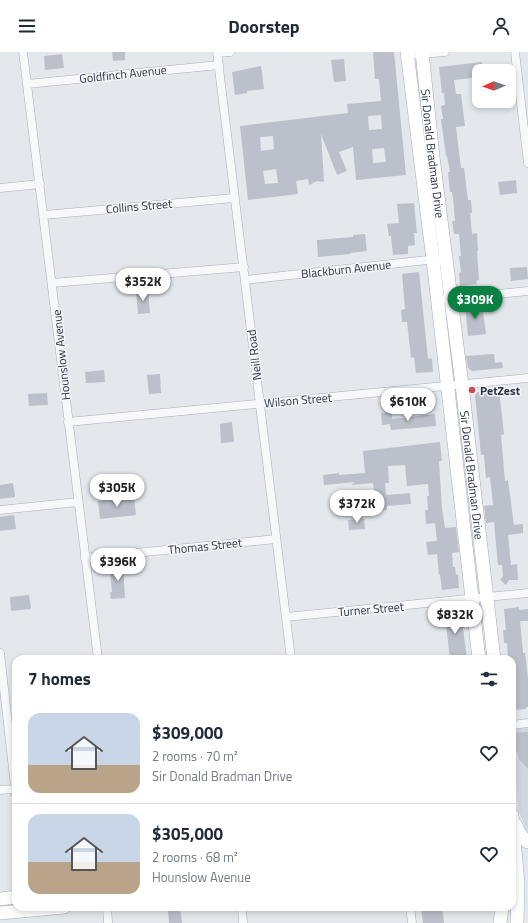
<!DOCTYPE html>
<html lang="en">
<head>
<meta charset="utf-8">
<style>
	:root { --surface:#fff; --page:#f2f2f3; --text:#1f2937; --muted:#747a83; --line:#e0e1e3; --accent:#0b8043 }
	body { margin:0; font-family:"Titillium Web",sans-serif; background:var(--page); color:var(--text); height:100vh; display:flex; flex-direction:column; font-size:15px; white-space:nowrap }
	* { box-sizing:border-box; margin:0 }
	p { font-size:13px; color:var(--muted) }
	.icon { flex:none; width:22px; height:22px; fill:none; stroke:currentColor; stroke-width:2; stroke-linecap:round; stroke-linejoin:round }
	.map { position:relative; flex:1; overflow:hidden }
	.sheet { position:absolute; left:12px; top:603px; width:504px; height:256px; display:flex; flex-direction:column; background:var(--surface); border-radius:12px; box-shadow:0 2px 6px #0003 }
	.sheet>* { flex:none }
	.needle { width:26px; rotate:268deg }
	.fabs { position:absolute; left:472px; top:12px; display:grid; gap:8px }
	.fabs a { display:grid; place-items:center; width:44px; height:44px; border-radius:8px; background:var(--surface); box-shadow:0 2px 6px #0003; font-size:20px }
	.price { position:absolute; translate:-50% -34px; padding:0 9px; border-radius:14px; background:#fff; color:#222; font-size:13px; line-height:26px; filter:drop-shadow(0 1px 2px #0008) }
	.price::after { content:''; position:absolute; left:50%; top:24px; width:12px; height:9px; margin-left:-6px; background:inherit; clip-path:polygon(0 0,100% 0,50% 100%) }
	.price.on { background:var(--accent); color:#fff }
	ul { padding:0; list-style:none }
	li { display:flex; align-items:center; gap:12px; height:100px; padding:0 16px }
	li+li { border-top:1px solid var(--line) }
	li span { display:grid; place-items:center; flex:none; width:112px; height:80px; border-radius:12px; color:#555 }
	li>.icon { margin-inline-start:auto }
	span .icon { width:48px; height:48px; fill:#fffc; stroke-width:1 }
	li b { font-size:17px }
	h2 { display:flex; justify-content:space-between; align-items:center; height:48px; padding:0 16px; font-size:17px }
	header { display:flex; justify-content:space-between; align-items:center; height:52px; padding:0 16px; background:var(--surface); font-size:18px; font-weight:700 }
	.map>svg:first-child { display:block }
	.built { fill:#d2d6de }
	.building { fill:#bbc0ca; fill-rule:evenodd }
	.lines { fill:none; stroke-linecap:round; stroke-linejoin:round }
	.street-casing { stroke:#a9aeb7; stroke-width:9 }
	.primary-casing { stroke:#a3abb8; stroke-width:14 }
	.street { stroke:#f7f8fa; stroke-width:8 }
	.primary { stroke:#fff; stroke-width:13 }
	.poi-dot { fill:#d1495b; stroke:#f4f6f9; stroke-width:1.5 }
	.labels { text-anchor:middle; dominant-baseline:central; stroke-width:3; stroke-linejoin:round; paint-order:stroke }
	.street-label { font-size:12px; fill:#2b3445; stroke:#f4f6f9 }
	.poi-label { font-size:12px; font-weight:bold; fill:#2b3445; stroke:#f4f6f9; text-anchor:start }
</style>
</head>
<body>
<header><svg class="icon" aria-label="menu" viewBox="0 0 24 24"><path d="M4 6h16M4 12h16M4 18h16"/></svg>Doorstep<svg class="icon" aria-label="person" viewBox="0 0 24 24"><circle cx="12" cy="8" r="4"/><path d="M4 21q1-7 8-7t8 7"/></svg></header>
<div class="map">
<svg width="528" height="871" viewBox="0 0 528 871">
	<rect width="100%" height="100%" fill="#e4e7ec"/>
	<path class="built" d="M528,671V779L526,777L518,757L512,673Z"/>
	<path class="building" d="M112,0H125V8L113,9Z
		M373,0H394L406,123L356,128L353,95L339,100L347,119L337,123L321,82L324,130L317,129L309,133L308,127L296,129L298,142L248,148L240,74L348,61L347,52L381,49L379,27H375ZM381,63L382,77L369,78L368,64ZM273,84L274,97L261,99L260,85ZM384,96L386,110L373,111L372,97ZM276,117L278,131L265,132L263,119Z
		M62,2L64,16L45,18L44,4Z
		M344,7L346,29L334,30L331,8Z
		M482,10L483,19H479V25L454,28L456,42H461L465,74L456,75L461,116H464L468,148H471L472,161H470L472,182L477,181L478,199H477L479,228L476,229L477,232L460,234L459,221L461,220L459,204H461L459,182H454L452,169H455L453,146L452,140H450L448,120H450L447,104H446L441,67H443L441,54L445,53L444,41H442L439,15Z
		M261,14L264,37L247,39V41L235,43L232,20Z
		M516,128L517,141L500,143L498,130Z
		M414,151L417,181H414L415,193L408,194V202L393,203L391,184H389L387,172L399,171L397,152Z
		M365,182L367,199L350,201V202L318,205L317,188L353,185V183Z
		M527,215L528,227L511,229L510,216Z
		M419,220L428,307L432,306L433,320L416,321L414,305L411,306L407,270H402L401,258L405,257L402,222Z
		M148,238L150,261L138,262L136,240Z
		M482,252L486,282L468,284L465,254Z
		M494,302L495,311L502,310L503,316L472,319L468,316L466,304Z
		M104,318L105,330L86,331L85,320Z
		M160,322L161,341L149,342L147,323Z
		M499,338L504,382L501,383L505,429L508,428L514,473L523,472V481L508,483L511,513L517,512L518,528H509L506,533L500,528L503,524L502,513H498L494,470L486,471L484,454L493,453L490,425L486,426L484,403H481L475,343L478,340Z
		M47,341L48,353L29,354L28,342Z
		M392,360V367L435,362L436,374L391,378L390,372L382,373L381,361Z
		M232,370L234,390L221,391L220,372Z
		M440,390L442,409H439L442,457L445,476L456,475L459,500L452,501L453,515H455L456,523L458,522L459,536L442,538L440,522L439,523L437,502L428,503L426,490L437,489L435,471L426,472L425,458H428L427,444H429L428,432L407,434L405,413L388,414L389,431H385L386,443L410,441L411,452L387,454V458L377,459L373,431L351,433L355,430L324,433L323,423L339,421V423L365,421L363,399Z
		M13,431L15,445L0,447V433Z
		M337,444L347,457L339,463L329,450Z
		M134,446L136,463L100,467L98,449Z
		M14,463L16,477L0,479V465Z
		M364,466L365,477L349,478L348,468Z
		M123,512L125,546L111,547L110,540H112L110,520H112L111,513Z
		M29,543L31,557L11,559L10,545Z
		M519,555V558L528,557V569H520L523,601H525L528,625V655H526V657L515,658L514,638L512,639V607H508L507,591H504L503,578H506L504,557Z
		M461,560L467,607H450L446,574L443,575L442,569L440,570L439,562Z
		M528,680V717L519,707L518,702L515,697L513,681Z
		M421,855H442L444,871H423Z
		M180,856L182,871H169L168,857Z"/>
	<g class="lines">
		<defs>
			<path id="street" d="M23,0L98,607
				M217,0L291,607
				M515,0L528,111
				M217,1L230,0
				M408,3L445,0
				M27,32L219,13
				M0,136L40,132
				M44,163L234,146
				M245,228L437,207
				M52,231L244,215
				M437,248L528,239
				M68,370L528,326
				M0,458L78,450
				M85,506L276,487
				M286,565L528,541
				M0,601L16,743
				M512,673L528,671
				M0,738L15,737
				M107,855L108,871
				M242,855L243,871
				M410,855L412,871"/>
			<g id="primary">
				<path d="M407,0L433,208L479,607"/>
				<path id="s1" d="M422,0L433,105L462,333L494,607"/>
				<path d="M512,763L518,833L517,871"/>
				<path d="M516,773C518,780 522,786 528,790"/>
				<path d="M0,847L16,845"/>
				<path d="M0,861L64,855"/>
				<path d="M500,871L502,855"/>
			</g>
		</defs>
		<use href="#street" class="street-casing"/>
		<use href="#primary" class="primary-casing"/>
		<use href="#street" class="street"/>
		<use href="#primary" class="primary"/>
	</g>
	<circle class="poi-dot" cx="472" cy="338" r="4"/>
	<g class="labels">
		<g class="street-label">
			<text transform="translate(123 22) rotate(-6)">Goldfinch Avenue</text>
			<text stroke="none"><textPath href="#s1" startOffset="102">Sir Donald Bradman Drive</textPath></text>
			<text transform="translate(139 154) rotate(-5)">Collins Street</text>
			<text transform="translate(346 217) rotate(-6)">Blackburn Avenue</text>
			<text transform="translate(61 303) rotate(-96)">Hounslow Avenue</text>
			<text transform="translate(254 303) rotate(-97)">Neill Road</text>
			<text transform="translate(298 348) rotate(-5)">Wilson Street</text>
			<text stroke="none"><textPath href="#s1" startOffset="426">Sir Donald Bradman Drive</textPath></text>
			<text transform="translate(205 494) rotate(-6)">Thomas Street</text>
			<text transform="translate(371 557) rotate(-5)">Turner Street</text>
		</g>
		<g class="poi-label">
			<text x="480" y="338">PetZest</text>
		</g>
	</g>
</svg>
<div class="fabs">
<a><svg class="needle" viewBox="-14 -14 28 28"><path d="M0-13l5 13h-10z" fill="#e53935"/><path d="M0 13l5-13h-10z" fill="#747a83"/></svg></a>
</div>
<b class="price" style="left:143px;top:250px">$352K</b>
<b class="price on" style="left:475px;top:268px">$309K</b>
<b class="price" style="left:408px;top:370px">$610K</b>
<b class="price" style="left:117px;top:456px">$305K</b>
<b class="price" style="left:357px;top:472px">$372K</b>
<b class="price" style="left:118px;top:530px">$396K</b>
<b class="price" style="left:455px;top:583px">$832K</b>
<section class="sheet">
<h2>7 homes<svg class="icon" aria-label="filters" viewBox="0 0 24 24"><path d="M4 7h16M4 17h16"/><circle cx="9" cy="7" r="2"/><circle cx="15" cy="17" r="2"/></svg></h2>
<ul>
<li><span style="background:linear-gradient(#c9d6e8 65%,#b9a48a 0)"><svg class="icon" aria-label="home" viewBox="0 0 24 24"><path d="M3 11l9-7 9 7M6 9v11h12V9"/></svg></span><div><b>$309,000</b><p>2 rooms · 70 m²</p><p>Sir Donald Bradman Drive</p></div><svg class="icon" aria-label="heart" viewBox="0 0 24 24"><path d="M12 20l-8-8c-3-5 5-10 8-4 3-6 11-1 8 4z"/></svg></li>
<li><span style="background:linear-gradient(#c9d6e8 60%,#b9a48a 0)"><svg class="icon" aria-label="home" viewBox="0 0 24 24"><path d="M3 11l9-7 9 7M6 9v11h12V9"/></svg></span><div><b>$305,000</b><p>2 rooms · 68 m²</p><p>Hounslow Avenue</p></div><svg class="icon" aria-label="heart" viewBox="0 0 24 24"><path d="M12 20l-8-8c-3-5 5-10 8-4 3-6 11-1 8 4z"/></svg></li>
</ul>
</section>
</div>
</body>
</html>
